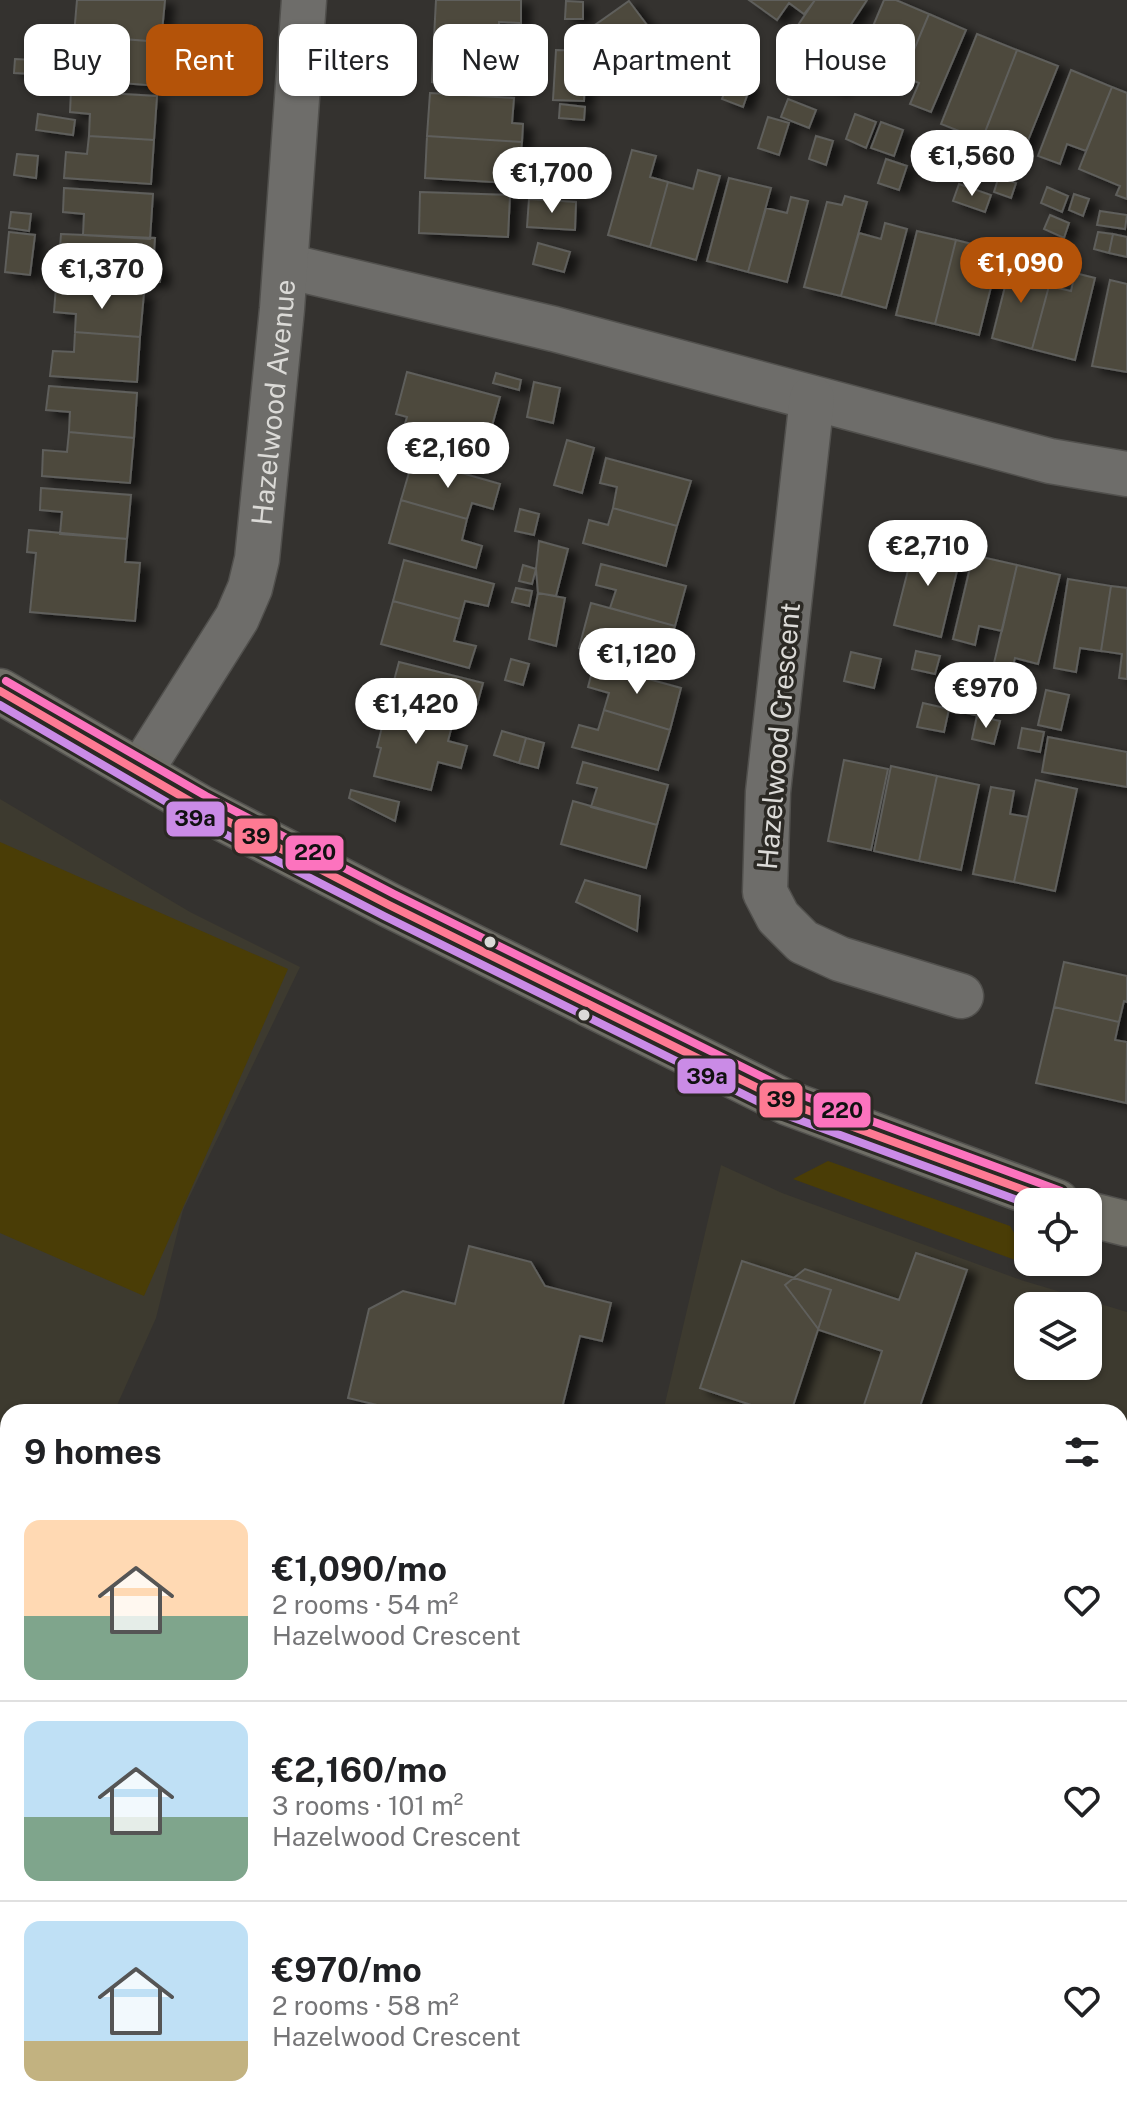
<!DOCTYPE html>
<html lang="en">
<head>
<meta charset="utf-8">
<style>
	:root { --surface:#fff; --page:#f6f6f6; --text:#202124; --muted:#757577; --line:#e0e0e0; --accent:#b45309 }
	body { margin:0; font-family:"Public Sans",sans-serif; background:var(--page); color:var(--text); height:100vh; display:flex; flex-direction:column; font-size:30px; white-space:nowrap }
	* { box-sizing:border-box; margin:0 }
	p { font-size:26px; color:var(--muted) }
	.icon { flex:none; width:44px; height:44px; fill:none; stroke:currentColor; stroke-width:2; stroke-linecap:round; stroke-linejoin:round }
	.map { position:relative; flex:1; overflow:hidden }
	.drawer { position:absolute; left:0px; top:1404px; width:1128px; height:712px; display:flex; flex-direction:column; background:var(--surface); border-radius:24px 24px 0 0; box-shadow:0 2px 6px #0004 }
	.drawer>* { flex:none }
	.hud { position:absolute; left:24px; top:24px; width:1080px; height:72px; display:flex; gap:16px }
	.tools { position:absolute; left:1014px; top:1188px; display:grid; gap:16px }
	.tools a { display:grid; place-items:center; width:88px; height:88px; border-radius:16px; background:var(--surface); box-shadow:0 2px 6px #0004; font-size:40px }
	.price { position:absolute; translate:-50% -68px; padding:0 18px; border-radius:28px; background:#fff; color:#222; font-size:26px; line-height:52px; filter:drop-shadow(0 2px 4px #0008) }
	.price::after { content:''; position:absolute; left:50%; top:48px; width:24px; height:18px; margin-left:-12px; background:inherit; clip-path:polygon(0 0,100% 0,50% 100%) }
	.price.active { background:var(--accent); color:#fff }
	ul { padding:0; list-style:none }
	li { display:flex; align-items:center; gap:24px; height:200px; padding:0 24px }
	li+li { border-top:2px solid var(--line) }
	li span { display:grid; place-items:center; flex:none; width:224px; height:160px; border-radius:16px; color:#555 }
	li>.icon { margin-inline-start:auto }
	span .icon { width:96px; height:96px; fill:#fffc; stroke-width:1 }
	li b { font-size:34px }
	h2 { display:flex; justify-content:space-between; align-items:center; height:96px; padding:0 24px; font-size:34px }
	.tag { padding:0 28px; border-radius:16px; background:var(--surface); box-shadow:0 2px 6px #0004; font-size:28px; line-height:72px }
	.tag.active { background:var(--accent); color:#fff }
	.map>svg:first-child { display:block }
	.built { fill:#3d3a2f; fill-rule:evenodd }
	.green { fill:#4a3d06 }
	.building { fill:#4d493c; stroke:#5f5f5c; stroke-width:2; filter:url(#shadow) }
	.lines { fill:none; stroke-linecap:round; stroke-linejoin:round }
	.street-casing { stroke:#51504d; stroke-width:47 }
	.secondary-casing { stroke:#51504d; stroke-width:47 }
	.street { stroke:#6e6d6a; stroke-width:44 }
	.secondary { stroke:#6f6e66; stroke-width:44 }
	.bus-1-casing { stroke:#2b2924; stroke-width:14 }
	.bus-2-casing { stroke:#2b2924; stroke-width:14 }
	.bus-3-casing { stroke:#2b2924; stroke-width:14 }
	.bus-1 { stroke:#fe7a93; stroke-width:8 }
	.bus-2 { stroke:#ca8be6; stroke-width:8 }
	.bus-3 { stroke:#fc73be; stroke-width:8 }
	.bus-dot { fill:#dbdad7; stroke:#2b2924; stroke-width:3 }
	.labels { text-anchor:middle; dominant-baseline:central; stroke-width:7; stroke-linejoin:round; paint-order:stroke }
	.street-label { font-size:28px; fill:#dbdad7; stroke:#2b2924 }
	.line-badge { stroke:#2b2924; stroke-width:3 }
	.pale-badge-label { font-size:22px; text-anchor:middle; font-weight:bold; fill:#111 }
</style>
</head>
<body>
<div class="map">
<svg width="1127" height="2116" viewBox="0 0 1127 2116">
	<defs>
		<filter id="shadow"><feDropShadow dx="9" dy="5" stdDeviation="4" flood-color="#0009"/></filter>
	</defs>
	<rect width="100%" height="100%" fill="#34322f"/>
	<path class="built" d="M0,799L190,912L300,967L183,1210L156,1318L114,1412H8V2108H174L173,2116H0Z
		M721,1165L782,1193L1021,1280L1127,1312V1462L1120,1489V1412H663ZM1028,1306H1088V1366H1028Z
		M1120,1608L1127,1610V2116H470L472,2108H1120Z"/>
	<path class="green" d="M0,842L288,969L144,1296L0,1233Z
		M828,1161L1010,1226L1028,1257V1262H1021L793,1179Z
		M8,1909V2108H153L151,2116H0V1928Z"/>
	<path class="building" d="M77,0H165L161,42L74,35Z
		M436,0H521V23L499,22L498,41L434,38Z
		M749,0H815L804,14L789,3L777,20Z
		M815,0H867L828,59L792,34Z
		M884,0H896L929,14L903,76L883,68L876,86L852,76Z
		M566,1L583,2V19H565Z
		M629,1L653,33L620,58L595,25Z
		M929,14L966,30L931,112L910,104L919,83L903,76Z
		M977,34L1017,50L982,140L941,124Z
		M95,37L161,42L159,86L70,79L72,54L93,56Z
		M434,38L519,44L516,89L432,82Z
		M556,50L586,51L584,101L553,100Z
		M1017,50L1058,66L1025,148L985,132Z
		M15,59L32,60V74L14,73Z
		M836,70L847,74L840,90L830,86Z
		M1071,70L1112,87L1086,151L1067,144L1060,164L1038,156Z
		M730,77L751,84L743,107L722,99Z
		M1112,87L1127,93V199L1116,195L1120,186L1079,169Z
		M71,91L157,96L154,140L89,136L90,114L70,112Z
		M430,93L514,98L512,123L523,124L522,142L427,136Z
		M788,99L816,110L809,128L781,117Z
		M560,104L585,107L584,120L559,118Z
		M38,114L75,120L73,135L36,130Z
		M855,114L876,122L866,148L846,139Z
		M768,117L789,123L779,155L758,148Z
		M881,122L903,130L894,156L871,148Z
		M89,136L154,140L151,184L64,178L66,152L87,154Z
		M427,136L522,142L520,160H510L509,183L425,178Z
		M816,136L833,141L826,165L809,159Z
		M529,148L580,152L577,189L526,186Z
		M632,150L656,156L650,177L668,182L650,247L608,235Z
		M17,154L38,156L36,178L14,175Z
		M886,159L907,166L899,190L878,183Z
		M698,170L720,176L696,260L650,247L668,182L693,189Z
		M999,176L1016,183L1011,198L994,192Z
		M729,178L771,188L748,272L707,261Z
		M959,184L991,195L985,212L953,201Z
		M1047,187L1068,196L1062,212L1041,203Z
		M64,188L153,194L150,239L83,235L84,214L63,212Z
		M420,192L510,195L508,237L419,233Z
		M1074,194L1089,199L1083,216L1069,210Z
		M845,196L867,202L841,296L804,287L827,202L842,205Z
		M791,197L808,201L787,282L748,272L766,208L787,213Z
		M529,199L576,202L575,230L527,227Z
		M1100,211L1127,215L1125,229L1097,225Z
		M11,212L31,214L29,231L9,228Z
		M1050,215L1069,223L1064,238L1044,229Z
		M885,223L907,229L886,308L841,296L859,233L881,239Z
		M917,231L956,240L935,324L896,315Z
		M9,232L35,235L30,275L5,272Z
		M1098,232L1113,234L1109,253L1094,249Z
		M61,234L155,238L153,266L161,267L160,282L58,275Z
		M1113,234L1127,237V257L1109,253Z
		M956,240L1000,251L979,335L935,324Z
		M538,243L570,252L564,272L533,264Z
		M1013,255L1037,261L1032,281L1049,286L1032,349L992,338Z
		M1075,273L1095,278L1075,360L1032,349L1049,286L1071,291Z
		M1110,280L1127,284V372L1092,366Z
		M56,287L144,293L140,337L75,332L76,314L54,312Z
		M75,332L140,337L137,382L50,376L53,351L74,352Z
		M407,372L500,397L487,444L469,440L464,459L400,441L407,417L396,414Z
		M496,373L521,380L519,390L493,383Z
		M534,382L560,388L553,423L527,417Z
		M49,386L137,393L134,438L69,432L70,412L46,410Z
		M69,432L134,438L130,483L42,476L43,450L67,452Z
		M567,440L594,448L582,493L554,485Z
		M606,458L691,481L677,526L613,508L617,487L600,483Z
		M413,459L500,484L493,509L472,503L467,519L401,500Z
		M41,488L131,495L127,539L60,534L62,512L40,510Z
		M401,500L467,519L462,540L482,546L476,568L389,543Z
		M613,508L677,526L666,566L583,543L589,520L608,525Z
		M520,509L539,514L534,535L515,531Z
		M29,530L127,539L125,562L140,563L135,621L30,612L36,553L27,552Z
		M916,539L962,550L941,637L894,625Z
		M539,541L568,549L556,596L538,593L536,569Z
		M973,555L1017,565L1002,631L979,626L975,645L953,639Z
		M404,560L494,584L488,606L465,601L460,619L393,601Z
		M601,564L686,586L675,626L610,608L616,590L596,585Z
		M523,565L536,569L532,584L519,581Z
		M1017,565L1060,575L1038,664L1015,658L1009,681L991,676Z
		M1068,579L1111,586L1101,651L1080,648L1076,672L1054,668Z
		M1111,586L1127,588V679L1119,678L1122,654L1101,651Z
		M516,588L532,591L529,606L512,602Z
		M538,593L565,598L556,646L529,639Z
		M393,601L460,619L454,641L476,646L469,668L381,644Z
		M591,603L675,626L663,671L579,648Z
		M916,651L940,656L935,674L912,669Z
		M851,652L881,659L874,688L844,681Z
		M511,659L529,664L523,685L505,680Z
		M399,662L483,683L477,705L456,700L454,718L388,703Z
		M594,664L681,688L670,730L604,710L609,693L588,687Z
		M959,689L988,696L983,717L954,710Z
		M1046,690L1069,695L1061,730L1038,725Z
		M388,703L454,718L448,741L467,746L461,768L438,762L431,790L374,776L381,748L377,747Z
		M923,703L949,709L944,732L917,727Z
		M604,710L670,730L658,770L572,747L579,725L598,730Z
		M977,716L1000,721L994,744L972,739Z
		M1022,728L1044,732L1040,752L1018,748Z
		M502,731L526,738L519,763L494,755Z
		M1048,737L1127,752V787L1042,772Z
		M526,738L544,743L538,768L519,763Z
		M844,760L888,769L871,850L828,841Z
		M583,762L668,785L657,825L591,807L597,788L577,783Z
		M891,766L937,776L919,861L874,851Z
		M937,776L979,785L961,870L919,861Z
		M1036,780L1077,789L1055,891L1014,882Z
		M991,787L1014,791L1010,814L1028,817L1014,882L973,874Z
		M351,790L399,802L395,821L349,798Z
		M573,801L657,825L646,868L561,844Z
		M585,880L640,896L637,931L576,902Z
		M1064,962L1127,976V1002L1124,1001L1119,1022L1054,1007Z
		M1054,1007L1119,1022L1115,1040L1127,1042L1126,1103L1036,1083Z
		M469,1246L531,1262L545,1286L611,1303L602,1341L580,1336L561,1412H406L348,1398L369,1309L403,1291L455,1304Z
		M916,1253L967,1270L918,1412L862,1411L882,1351L819,1330L785,1285L805,1269L899,1300Z
		M742,1261L831,1290L791,1412H772L700,1388Z
		M0,1531L8,1534V1611L5,1619L0,1617Z
		M0,1792L8,1796V1856L0,1873Z
		M1028,2108H1089L1087,2116H1053Z"/>
	<g class="lines">
		<defs>
			<g id="street">
				<path d="M286,266L554,329L1050,461L1127,474"/>
				<path d="M812,398L768,792L765,892L778,917L803,942L840,959L961,996"/>
				<path id="s1" d="M140,772L237,618L250,588L257,559L282,309L304,0"/>
			</g>
			<path id="secondary" d="M0,691L200,807L389,905L788,1103L1057,1202
				M1088,1214L1127,1224"/>
		</defs>
		<use href="#street" class="street-casing"/>
		<use href="#secondary" class="secondary-casing"/>
		<use href="#street" class="street"/>
		<use href="#secondary" class="secondary"/>
		<defs>
			<path id="bus-1" d="M0,691L200,807L389,905L788,1103L1057,1202"/>
			<path id="bus-2" d="M0,705L194,818L384,916L783,1114L1028,1204"/>
			<path id="bus-3" d="M6,681L206,796L394,894L793,1092L1061,1191"/>
		</defs>
		<use href="#bus-1" class="bus-1-casing"/>
		<use href="#bus-2" class="bus-2-casing"/>
		<use href="#bus-3" class="bus-3-casing"/>
		<use href="#bus-1" class="bus-1"/>
		<use href="#bus-2" class="bus-2"/>
		<use href="#bus-3" class="bus-3"/>
	</g>
	<g class="bus-dot">
		<circle cx="490" cy="942" r="7"/>
		<circle cx="584" cy="1015" r="7"/>
	</g>
	<g class="labels">
		<g class="street-label">
			<text stroke="none"><textPath href="#s1" startOffset="402">Hazelwood Avenue</textPath></text>
			<text transform="translate(778 736) rotate(-85)">Hazelwood Crescent</text>
		</g>
	</g>
	<g class="line-badge">
		<rect x="165" y="800" width="61" height="38" rx="8" fill="#ca8be6"/>
		<rect x="233" y="817" width="46" height="38" rx="8" fill="#fe7a93"/>
		<rect x="284" y="834" width="61" height="38" rx="8" fill="#fc73be"/>
		<rect x="676" y="1057" width="61" height="38" rx="8" fill="#ca8be6"/>
		<rect x="758" y="1081" width="46" height="38" rx="8" fill="#fe7a93"/>
		<rect x="812" y="1091" width="60" height="38" rx="8" fill="#fc73be"/>
	</g>
	<g class="pale-badge-label">
		<text x="195" y="826">39a</text>
		<text x="256" y="844">39</text>
		<text x="315" y="860">220</text>
		<text x="707" y="1084">39a</text>
		<text x="781" y="1107">39</text>
		<text x="842" y="1118">220</text>
	</g>
</svg>
<div class="tools">
<a><svg class="icon" aria-label="locate" viewBox="0 0 24 24"><circle cx="12" cy="12" r="6"/><path d="M12 2v4M12 18v4M2 12h4M18 12h4"/></svg></a>
<a><svg class="icon" aria-label="layers" viewBox="0 0 24 24"><path d="M12 4l9 5-9 5-9-5zM3 14l9 5 9-5"/></svg></a>
</div>
<b class="price" style="left:972px;top:198px">€1,560</b>
<b class="price" style="left:552px;top:215px">€1,700</b>
<b class="price active" style="left:1021px;top:305px">€1,090</b>
<b class="price" style="left:102px;top:311px">€1,370</b>
<b class="price" style="left:448px;top:490px">€2,160</b>
<b class="price" style="left:928px;top:588px">€2,710</b>
<b class="price" style="left:637px;top:696px">€1,120</b>
<b class="price" style="left:986px;top:730px">€970</b>
<b class="price" style="left:416px;top:746px">€1,420</b>
<div class="hud">
<a class="tag">Buy</a>
<a class="tag active">Rent</a>
<a class="tag">Filters</a>
<a class="tag">New</a>
<a class="tag">Apartment</a>
<a class="tag">House</a>
</div>
<section class="drawer">
<h2>9 homes<svg class="icon" aria-label="filters" viewBox="0 0 24 24"><path d="M4 7h16M4 17h16"/><circle cx="9" cy="7" r="2"/><circle cx="15" cy="17" r="2"/></svg></h2>
<ul>
<li><span style="background:linear-gradient(#ffd9b3 60%,#7fa58c 0)"><svg class="icon" aria-label="home" viewBox="0 0 24 24"><path d="M3 11l9-7 9 7M6 9v11h12V9"/></svg></span><div><b>€1,090/mo</b><p>2 rooms · 54 m²</p><p>Hazelwood Crescent</p></div><svg class="icon" aria-label="heart" viewBox="0 0 24 24"><path d="M12 20l-8-8c-3-5 5-10 8-4 3-6 11-1 8 4z"/></svg></li>
<li><span style="background:linear-gradient(#bfe0f5 60%,#7fa58c 0)"><svg class="icon" aria-label="home" viewBox="0 0 24 24"><path d="M3 11l9-7 9 7M6 9v11h12V9"/></svg></span><div><b>€2,160/mo</b><p>3 rooms · 101 m²</p><p>Hazelwood Crescent</p></div><svg class="icon" aria-label="heart" viewBox="0 0 24 24"><path d="M12 20l-8-8c-3-5 5-10 8-4 3-6 11-1 8 4z"/></svg></li>
<li><span style="background:linear-gradient(#bfe0f5 75%,#c2b280 0)"><svg class="icon" aria-label="home" viewBox="0 0 24 24"><path d="M3 11l9-7 9 7M6 9v11h12V9"/></svg></span><div><b>€970/mo</b><p>2 rooms · 58 m²</p><p>Hazelwood Crescent</p></div><svg class="icon" aria-label="heart" viewBox="0 0 24 24"><path d="M12 20l-8-8c-3-5 5-10 8-4 3-6 11-1 8 4z"/></svg></li>
</ul>
</section>
</div>
</body>
</html>
